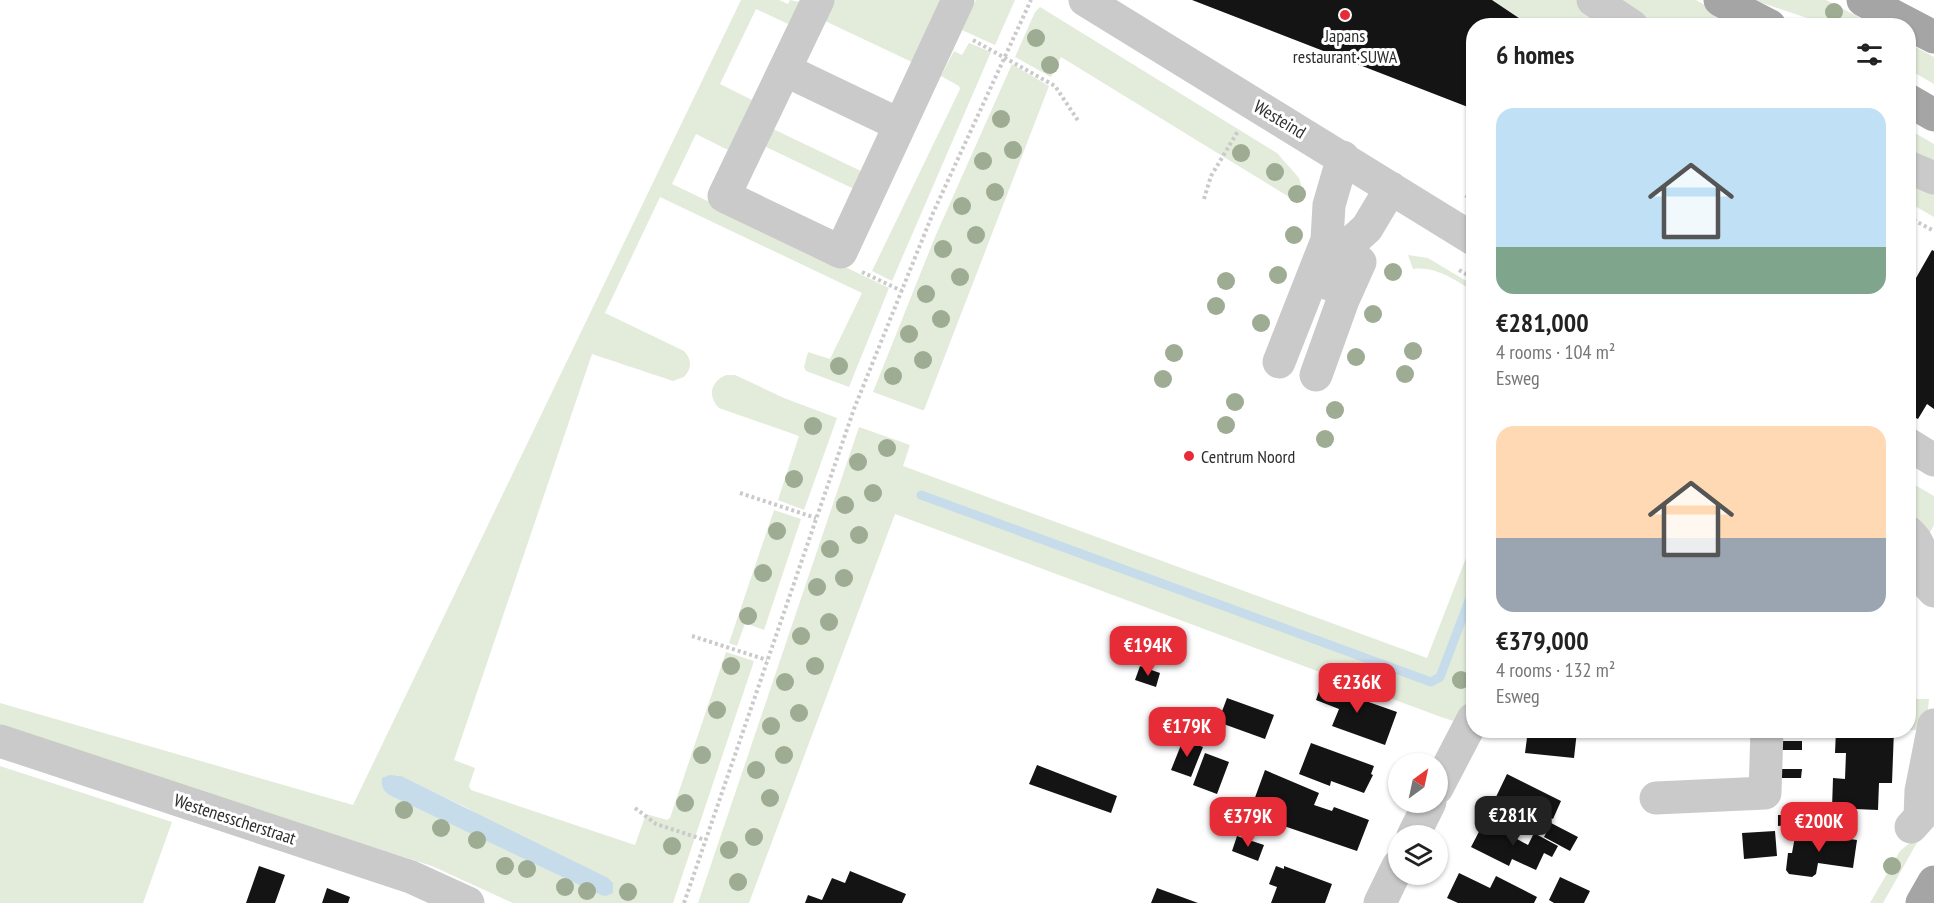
<!DOCTYPE html>
<html lang="en">
<head>
<meta charset="utf-8">
<style>
	:root { --surface:#fff; --page:#f6f6f6; --text:#222; --muted:#767676; --accent:#e62d37 }
	body { margin:0; font-family:"PT Sans Narrow",sans-serif; background:var(--page); color:var(--text); height:100vh; display:flex; flex-direction:column; font-size:22px; white-space:nowrap }
	* { box-sizing:border-box; margin:0 }
	p { font-size:20px; color:var(--muted) }
	.icon { flex:none; width:33px; height:33px; fill:none; stroke:currentColor; stroke-width:2; stroke-linecap:round; stroke-linejoin:round }
	.map { position:relative; flex:1; overflow:hidden }
	.details { position:absolute; left:1466px; top:18px; width:450px; height:720px; display:flex; flex-direction:column; background:var(--surface); border-radius:24px; box-shadow:0 2px 4px #0004 }
	.details>* { flex:none }
	.needle { width:39px; rotate:33deg }
	.buttons { position:absolute; left:1388px; top:753px; display:grid; gap:12px }
	.buttons a { display:grid; place-items:center; width:60px; height:60px; border-radius:50%; background:var(--surface); box-shadow:0 2px 4px #0004; font-size:30px }
	.price { position:absolute; translate:-50% -51px; padding:0 14px; border-radius:12px; background:var(--accent); color:#fff; font-size:20px; line-height:39px; filter:drop-shadow(0 2px 3px #0008) }
	.price::after { content:''; position:absolute; left:50%; top:36px; width:18px; height:14px; margin-left:-9px; background:inherit; clip-path:polygon(0 0,100% 0,50% 100%) }
	.price.on { background:#222; color:#fff }
	ul { padding:0; list-style:none }
	li { display:grid; align-content:center; gap:12px; height:318px; padding:0 30px }
	li span { display:grid; place-items:center; height:186px; border-radius:18px; color:#555 }
	li>.icon { margin-inline-start:auto }
	span .icon { width:108px; height:108px; fill:#fffc; stroke-width:1 }
	li b { font-size:26px }
	h2 { display:flex; justify-content:space-between; align-items:center; height:72px; padding:0 30px; font-size:26px }
	.map>svg:first-child { display:block }
	.green { fill:#e3ebda; fill-rule:evenodd }
	.water { fill:#c6dceb }
	.lines { fill:none; stroke-linecap:round; stroke-linejoin:round }
	.stream { stroke:#c6dceb; stroke-width:9 }
	.building { fill:#141414 }
	.path { stroke:#cacaca; stroke-width:4; stroke-dasharray:3 3; stroke-linecap:butt }
	.minor { stroke:#cacaca; stroke-width:33 }
	.major { stroke:#a5a5a5; stroke-width:33 }
	.tree { fill:#9eac93 }
	.poi-dot { fill:#e62d37; stroke:#fff; stroke-width:2 }
	.labels { text-anchor:middle; dominant-baseline:central; stroke-width:6; stroke-linejoin:round; paint-order:stroke }
	.poi-label { font-size:18px; fill:#2d2d2d; stroke:#fff }
	.street-label { font-size:18px; fill:#2d2d2d; stroke:#fff }
</style>
</head>
<body>
<div class="map">
<svg width="1934" height="903" viewBox="0 0 1934 903">
	<rect width="100%" height="100%" fill="#fff"/>
	<path class="green" d="M741,0H779L788,4L790,0L800,2L788,24L756,9L720,84L752,100L728,150L696,134L672,184L889,288L849,387L806,371L804,367L808,352L830,359L862,293L660,197L605,313L684,351C692,360 692,368 684,377L673,381L592,354L454,760L475,768L469,786L471,790L635,845L646,814L667,820L670,818L726,652L754,661L673,903H513L432,866L0,728V703L353,805ZM397,775L467,808L606,896L391,796Z
		M832,0H950L914,63L825,21Z
		M976,0H1015L995,45L962,30Z
		M1492,0H1576L1617,25H1530Z
		M1614,0H1696L1740,25H1659Z
		M1753,0H1826L1874,25H1828Z
		M1040,7L1277,153L1299,178L1304,195L1289,197L1061,57L1051,77L1015,57L1035,12Z
		M969,43L991,52L892,281L872,271L960,89L959,86L941,76L954,51L962,55Z
		M1908,43L1934,57V84L1908,69Z
		M1012,64L1049,86L924,410H922L873,392L935,237Z
		M771,128L863,172L854,189L762,145Z
		M1908,129L1934,144V167L1908,156Z
		M1908,177L1934,188V217L1908,202Z
		M1408,255L1428,258L1473,285V291C1455,280 1436,266 1413,269Z
		M726,375H735L784,398L837,418L804,510L778,500L799,436L719,408C707,396 711,381 726,375Z
		M859,427L910,445L903,466L1427,658L1473,540L1472,701L1460,723L1441,717L895,514L749,903H698Z
		M1908,481L1934,496V525L1926,540L1908,515Z
		M774,510L801,519L764,630L745,623L737,646L729,643Z
		M1909,699H1929L1926,730H1908Z
		M0,766L172,822L143,903H0Z
		M1917,837L1919,839L1883,903H1870L1900,851Z"/>
	<path class="water" d="M390,775L401,776L608,878L613,883V893L606,896L601,895L391,796C383,791 381,787 382,778Z"/>
	<g class="lines">
		<path class="stream" d="M921,495L1431,682L1440,677L1473,590"/>
	</g>
	<path class="building" d="M1192,0H1492L1531,26H1473V109Z
		M1932,250L1934,251V409L1927,404L1918,419L1908,414V292Z
		M1140,666L1160,673L1156,687L1135,680Z
		M1323,679L1345,687L1343,693L1397,712L1385,745L1332,726L1339,709L1316,700Z
		M1227,698L1274,715L1265,739L1218,722Z
		M1528,730L1577,731L1574,758L1525,753Z
		M1836,730H1894L1892,783H1879L1878,810L1832,808L1833,778L1845,779L1846,753H1835Z
		M1183,740L1203,747L1191,777L1171,770Z
		M1779,741H1802V750H1779Z
		M1311,743L1374,766L1371,774L1373,775L1364,793L1331,781L1330,786L1299,774Z
		M1205,753L1229,762L1217,794L1193,785Z
		M1037,765L1117,796L1111,813L1029,784Z
		M1779,769H1802L1801,778H1779Z
		M1265,770L1319,793L1314,805L1332,811L1334,807L1369,820L1357,851L1249,814Z
		M1507,774L1561,801L1553,819L1536,811L1532,820L1495,799Z
		M1778,815H1801V824L1778,826Z
		M1551,823L1578,837L1570,851L1544,837Z
		M1483,824L1500,832L1501,830L1528,845L1534,833L1558,846L1552,857L1544,853L1536,870L1512,859L1509,866L1471,847Z
		M1775,831L1777,856L1744,859L1742,833Z
		M1796,831L1857,840L1853,868L1818,863L1816,874L1812,877L1789,874L1786,870L1788,853H1792Z
		M1237,836L1264,845L1258,861L1232,851Z
		M259,866L285,875L275,903H246Z
		M1276,866L1284,869V866L1332,884L1325,903H1271L1277,887L1269,884Z
		M850,871L906,894L902,903H805L808,895L822,900L832,878L845,883Z
		M1459,873L1490,888L1496,876L1537,897L1534,903H1458L1447,898Z
		M1560,877L1590,891L1584,903H1554L1549,900Z
		M327,888L350,897L348,903H322Z
		M1157,888L1198,903H1151Z"/>
	<g class="lines">
		<path class="path" d="M973,40L1055,86L1079,122
			M1466,198L1472,189
			M1204,199L1211,176L1238,131
			M1908,217L1934,231
			M1459,270L1473,278
			M862,272L902,291
			M740,493L816,518
			M692,636L767,660
			M635,808L656,824L705,840
			M684,903L854,409L933,213L1031,0"/>
		<path class="minor" d="M818,0L724,196L841,252L958,0
			M1085,0L1473,239
			M1593,0L1632,26
			M785,70L900,125
			M1908,167L1934,178
			M1329,284L1343,250L1367,228L1391,188
			M1279,362L1327,240L1329,205L1343,157
			M1316,375L1343,300L1360,262
			M1908,444L1934,460
			M1908,532C1924,546 1922,559 1922,578L1934,591
			M0,741L411,877L468,903
			M1437,788L1473,719
			M1656,798L1765,793L1767,730
			M1911,827L1920,817L1921,791L1934,725
			M1413,836L1430,802
			M1380,903L1398,866"/>
		<path class="major" d="M1720,0L1770,26
			M1863,0L1934,37
			M1908,100L1934,115
			M1922,903L1934,882"/>
	</g>
	<g class="tree">
		<circle cx="1834" cy="12" r="9"/>
		<circle cx="1036" cy="38" r="9"/>
		<circle cx="1050" cy="65" r="9"/>
		<circle cx="1001" cy="119" r="9"/>
		<circle cx="1013" cy="150" r="9"/>
		<circle cx="1241" cy="153" r="9"/>
		<circle cx="983" cy="161" r="9"/>
		<circle cx="1275" cy="172" r="9"/>
		<circle cx="995" cy="192" r="9"/>
		<circle cx="1297" cy="194" r="9"/>
		<circle cx="962" cy="206" r="9"/>
		<circle cx="976" cy="235" r="9"/>
		<circle cx="1294" cy="235" r="9"/>
		<circle cx="943" cy="249" r="9"/>
		<circle cx="1393" cy="272" r="9"/>
		<circle cx="1278" cy="275" r="9"/>
		<circle cx="960" cy="277" r="9"/>
		<circle cx="1226" cy="281" r="9"/>
		<circle cx="926" cy="294" r="9"/>
		<circle cx="1216" cy="306" r="9"/>
		<circle cx="1373" cy="314" r="9"/>
		<circle cx="941" cy="319" r="9"/>
		<circle cx="1261" cy="323" r="9"/>
		<circle cx="909" cy="334" r="9"/>
		<circle cx="1413" cy="351" r="9"/>
		<circle cx="1174" cy="353" r="9"/>
		<circle cx="1356" cy="357" r="9"/>
		<circle cx="923" cy="360" r="9"/>
		<circle cx="839" cy="366" r="9"/>
		<circle cx="1405" cy="374" r="9"/>
		<circle cx="893" cy="376" r="9"/>
		<circle cx="1163" cy="379" r="9"/>
		<circle cx="1235" cy="402" r="9"/>
		<circle cx="1335" cy="410" r="9"/>
		<circle cx="1226" cy="425" r="9"/>
		<circle cx="813" cy="426" r="9"/>
		<circle cx="1325" cy="439" r="9"/>
		<circle cx="887" cy="448" r="9"/>
		<circle cx="858" cy="462" r="9"/>
		<circle cx="794" cy="479" r="9"/>
		<circle cx="873" cy="493" r="9"/>
		<circle cx="845" cy="505" r="9"/>
		<circle cx="777" cy="531" r="9"/>
		<circle cx="859" cy="535" r="9"/>
		<circle cx="830" cy="549" r="9"/>
		<circle cx="763" cy="573" r="9"/>
		<circle cx="844" cy="578" r="9"/>
		<circle cx="817" cy="587" r="9"/>
		<circle cx="748" cy="616" r="9"/>
		<circle cx="829" cy="622" r="9"/>
		<circle cx="801" cy="636" r="9"/>
		<circle cx="731" cy="666" r="9"/>
		<circle cx="815" cy="666" r="9"/>
		<circle cx="1461" cy="680" r="9"/>
		<circle cx="785" cy="682" r="9"/>
		<circle cx="717" cy="710" r="9"/>
		<circle cx="799" cy="713" r="9"/>
		<circle cx="771" cy="726" r="9"/>
		<circle cx="702" cy="755" r="9"/>
		<circle cx="784" cy="755" r="9"/>
		<circle cx="756" cy="770" r="9"/>
		<circle cx="770" cy="798" r="9"/>
		<circle cx="685" cy="803" r="9"/>
		<circle cx="404" cy="810" r="9"/>
		<circle cx="441" cy="828" r="9"/>
		<circle cx="754" cy="837" r="9"/>
		<circle cx="477" cy="840" r="9"/>
		<circle cx="672" cy="846" r="9"/>
		<circle cx="729" cy="850" r="9"/>
		<circle cx="505" cy="866" r="9"/>
		<circle cx="1892" cy="866" r="9"/>
		<circle cx="527" cy="869" r="9"/>
		<circle cx="738" cy="882" r="9"/>
		<circle cx="565" cy="887" r="9"/>
		<circle cx="587" cy="891" r="9"/>
		<circle cx="628" cy="892" r="9"/>
	</g>
	<g class="poi-dot">
		<circle cx="1345" cy="15" r="6"/>
		<circle cx="1189" cy="456" r="6"/>
	</g>
	<g class="labels">
		<g class="poi-label">
			<text x="1345" y="35">Japans<tspan x="1345" dy="21">restaurant SUWA</tspan></text>
			<text x="1201" y="456" text-anchor="start">Centrum Noord</text>
		</g>
		<g class="street-label">
			<text transform="translate(1280 119) rotate(31)">Westeind</text>
			<text transform="translate(235 819) rotate(18)">Westenesscherstraat</text>
		</g>
	</g>
</svg>
<div class="buttons">
<a><svg class="needle" viewBox="-14 -14 28 28"><path d="M0-13l5 13h-10z" fill="#e53935"/><path d="M0 13l5-13h-10z" fill="#767676"/></svg></a>
<a><svg class="icon" aria-label="layers" viewBox="0 0 24 24"><path d="M12 4l9 5-9 5-9-5zM3 14l9 5 9-5"/></svg></a>
</div>
<b class="price" style="left:1148px;top:677px">€194K</b>
<b class="price" style="left:1357px;top:714px">€236K</b>
<b class="price" style="left:1187px;top:758px">€179K</b>
<b class="price on" style="left:1513px;top:847px">€281K</b>
<b class="price" style="left:1248px;top:848px">€379K</b>
<b class="price" style="left:1819px;top:853px">€200K</b>
<section class="details">
<h2>6 homes<svg class="icon" aria-label="filters" viewBox="0 0 24 24"><path d="M4 7h16M4 17h16"/><circle cx="9" cy="7" r="2"/><circle cx="15" cy="17" r="2"/></svg></h2>
<ul>
<li><span style="background:linear-gradient(#bfe0f5 75%,#7fa58c 0)"><svg class="icon" aria-label="home" viewBox="0 0 24 24"><path d="M3 11l9-7 9 7M6 9v11h12V9"/></svg></span><div><b>€281,000</b><p>4 rooms · 104 m²</p><p>Esweg</p></div></li>
<li><span style="background:linear-gradient(#ffd9b3 60%,#9aa5b1 0)"><svg class="icon" aria-label="home" viewBox="0 0 24 24"><path d="M3 11l9-7 9 7M6 9v11h12V9"/></svg></span><div><b>€379,000</b><p>4 rooms · 132 m²</p><p>Esweg</p></div></li>
</ul>
</section>
</div>
</body>
</html>
